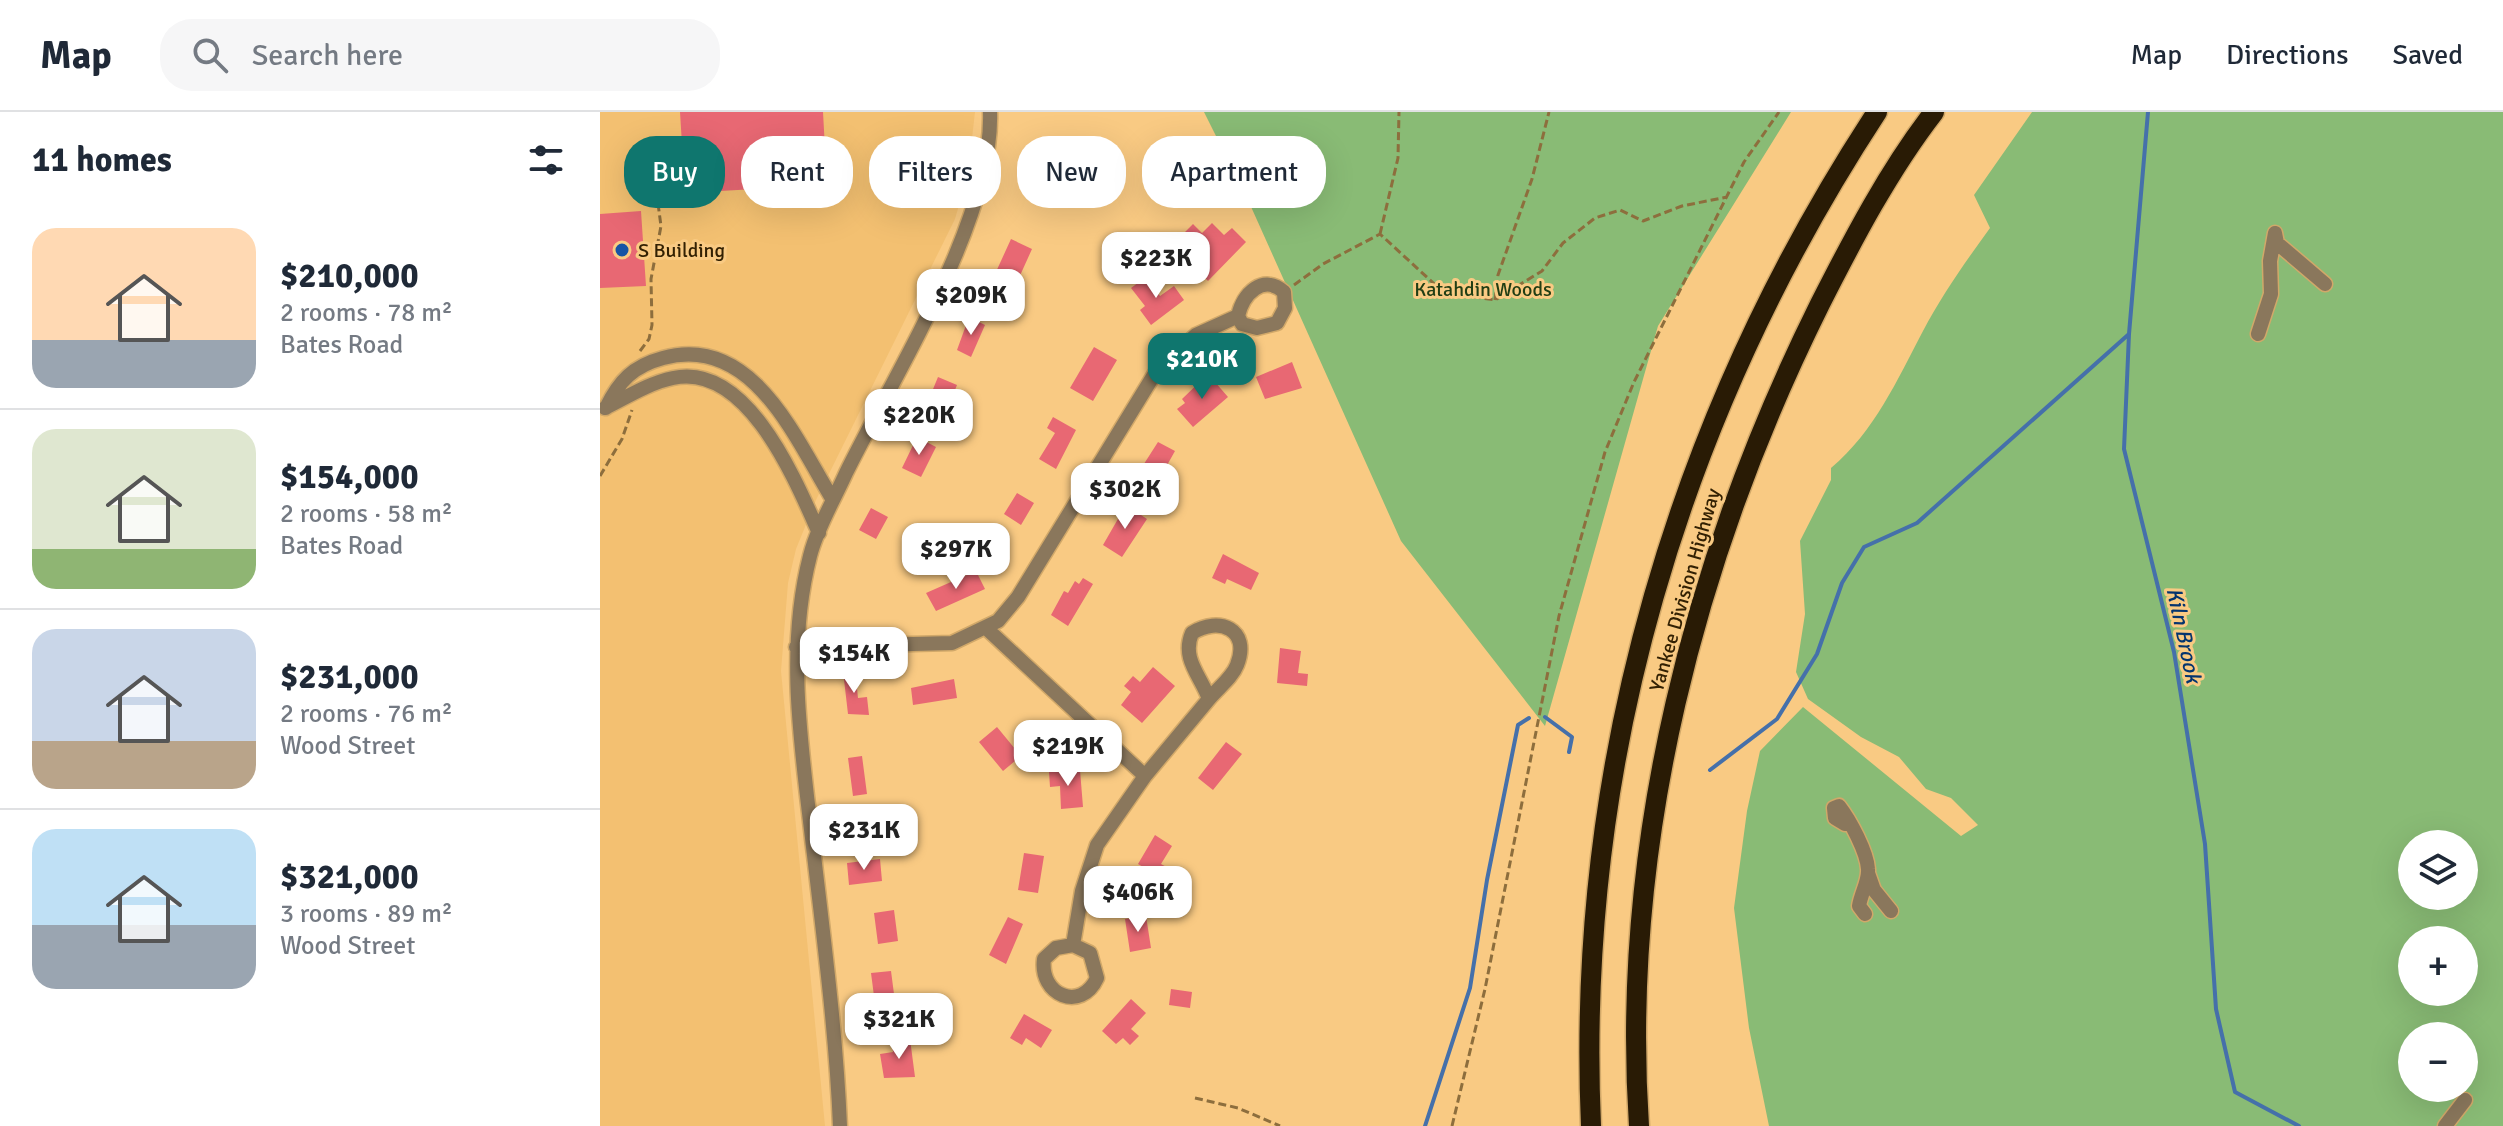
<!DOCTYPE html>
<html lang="en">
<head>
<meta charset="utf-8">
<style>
	:root { --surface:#fff; --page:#f6f6f7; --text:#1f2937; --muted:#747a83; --line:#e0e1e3; --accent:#0f766e }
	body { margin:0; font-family:Signika,sans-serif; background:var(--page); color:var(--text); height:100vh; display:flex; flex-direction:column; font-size:30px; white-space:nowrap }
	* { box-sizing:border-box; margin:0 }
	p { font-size:26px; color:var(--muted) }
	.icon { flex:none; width:44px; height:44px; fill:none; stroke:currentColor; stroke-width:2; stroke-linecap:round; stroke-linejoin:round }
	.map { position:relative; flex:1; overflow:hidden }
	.panel { display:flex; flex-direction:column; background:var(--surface); width:600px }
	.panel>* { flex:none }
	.guide { position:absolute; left:24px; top:24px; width:760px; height:72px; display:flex; gap:16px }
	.tools { position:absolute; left:1798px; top:718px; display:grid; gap:16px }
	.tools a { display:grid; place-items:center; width:80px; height:80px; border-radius:50%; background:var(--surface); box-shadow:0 8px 32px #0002; font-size:40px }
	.price { position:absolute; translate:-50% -68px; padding:0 18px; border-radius:16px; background:#fff; color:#222; font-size:26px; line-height:52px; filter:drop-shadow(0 2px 4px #0008) }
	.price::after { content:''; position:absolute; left:50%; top:48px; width:24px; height:18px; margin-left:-12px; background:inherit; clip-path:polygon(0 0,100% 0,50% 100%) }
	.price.on { background:var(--accent); color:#fff }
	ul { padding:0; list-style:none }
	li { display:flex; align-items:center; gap:24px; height:200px; padding:0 32px }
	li+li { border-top:2px solid var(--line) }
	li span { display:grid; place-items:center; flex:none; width:224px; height:160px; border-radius:24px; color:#555 }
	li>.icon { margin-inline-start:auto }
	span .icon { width:96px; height:96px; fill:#fffc; stroke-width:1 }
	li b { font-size:34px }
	h2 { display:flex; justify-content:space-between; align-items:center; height:96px; padding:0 32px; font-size:34px }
	.pill { padding:0 28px; border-radius:32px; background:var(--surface); box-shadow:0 8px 32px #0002; font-size:28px; line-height:72px }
	.pill.on { background:var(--accent); color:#fff }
	header { display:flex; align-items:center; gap:48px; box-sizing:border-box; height:112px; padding:0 40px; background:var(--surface); border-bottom:2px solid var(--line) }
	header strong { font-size:38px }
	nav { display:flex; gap:44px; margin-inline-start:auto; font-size:28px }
	.search { width:560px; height:72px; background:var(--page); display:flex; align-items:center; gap:20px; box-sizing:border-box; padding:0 28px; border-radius:32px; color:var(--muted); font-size:30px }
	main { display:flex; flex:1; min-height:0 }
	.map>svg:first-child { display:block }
	.built { fill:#f3c071 }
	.green { fill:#89bb75; fill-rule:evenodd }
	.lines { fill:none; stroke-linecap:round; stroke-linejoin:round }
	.stream { stroke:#4570aa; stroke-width:4 }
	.building { fill:#e86873 }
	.minor-casing { stroke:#d1a869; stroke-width:17 }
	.highway-casing { stroke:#d1a869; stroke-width:23 }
	.path { stroke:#8d6e3d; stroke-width:3; stroke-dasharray:8 4; stroke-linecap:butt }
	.minor { stroke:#8a775c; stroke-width:14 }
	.highway { stroke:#291b05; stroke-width:20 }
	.poi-dot { fill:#1654a5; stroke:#f9ca83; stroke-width:3 }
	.labels { text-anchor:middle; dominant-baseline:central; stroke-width:6; stroke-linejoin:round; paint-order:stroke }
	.poi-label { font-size:20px; fill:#332103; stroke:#f9ca83; text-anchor:start }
	.park-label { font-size:20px; fill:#213e14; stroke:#f9ca83 }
	.street-label { font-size:20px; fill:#332103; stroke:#f9ca83 }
	.water-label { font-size:22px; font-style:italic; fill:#04346e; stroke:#f9ca83 }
</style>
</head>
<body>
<header>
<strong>Map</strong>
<div class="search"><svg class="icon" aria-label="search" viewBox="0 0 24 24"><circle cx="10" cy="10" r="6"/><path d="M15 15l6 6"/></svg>Search here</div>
<nav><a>Map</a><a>Directions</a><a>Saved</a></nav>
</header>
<main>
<section class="panel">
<h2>11 homes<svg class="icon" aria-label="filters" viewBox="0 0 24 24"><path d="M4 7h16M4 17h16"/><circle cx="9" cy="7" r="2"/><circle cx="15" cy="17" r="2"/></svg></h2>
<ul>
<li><span style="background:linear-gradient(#ffd9b3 70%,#9aa5b1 0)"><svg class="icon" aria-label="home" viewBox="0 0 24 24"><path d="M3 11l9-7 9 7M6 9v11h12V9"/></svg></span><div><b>$210,000</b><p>2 rooms · 78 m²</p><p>Bates Road</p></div></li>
<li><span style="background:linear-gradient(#dfe7d0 75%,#8fb573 0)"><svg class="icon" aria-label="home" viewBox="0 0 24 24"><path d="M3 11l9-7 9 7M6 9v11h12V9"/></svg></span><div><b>$154,000</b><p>2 rooms · 58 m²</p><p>Bates Road</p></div></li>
<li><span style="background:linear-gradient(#c9d6e8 70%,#b9a48a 0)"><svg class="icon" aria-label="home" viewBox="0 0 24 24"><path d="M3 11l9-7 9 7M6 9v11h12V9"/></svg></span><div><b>$231,000</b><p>2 rooms · 76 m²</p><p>Wood Street</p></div></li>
<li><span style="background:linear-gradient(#bfe0f5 60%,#9aa5b1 0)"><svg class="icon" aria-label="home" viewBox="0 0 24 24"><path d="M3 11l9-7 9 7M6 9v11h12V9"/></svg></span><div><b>$321,000</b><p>3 rooms · 89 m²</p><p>Wood Street</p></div></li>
</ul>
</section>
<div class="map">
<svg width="1903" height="1014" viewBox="0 0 1903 1014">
	<rect width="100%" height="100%" fill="#f9ca83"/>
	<path class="built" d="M0,0H375L368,62L355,107L216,388L196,437L188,471L181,559L225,1014H0Z"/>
	<path class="green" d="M604,0H1191L1058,214L945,614L801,429L648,88Z
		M1432,0H1903V1014H1169L1149,916L1134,796L1147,699L1160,639L1203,595L1361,724L1378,713L1351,686L1326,677L1299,645L1261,625L1208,587L1196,560L1205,502L1200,429L1231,368V356C1275,319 1297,268 1323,219C1342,183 1366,149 1390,116L1374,83ZM1812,732H1864V784H1812ZM1812,828H1864V880H1812ZM1812,924H1864V976H1812Z"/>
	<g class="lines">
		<path class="stream" d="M1548,0L1529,222L1524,337L1574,540L1605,732L1616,897L1635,980L1699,1014
			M945,605L972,625L969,640
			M1110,658L1177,607L1217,542L1242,471L1264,435L1317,411L1529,222
			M825,1014L870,876L887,768L918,613L929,606"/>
	</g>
	<path class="building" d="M80,0H223L227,73L85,81Z
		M458,38L475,42L473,53L480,54L476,76L454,72Z
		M41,99L46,174L0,176V102Z
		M612,111L624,123L632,116L646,130L608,169L594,154L600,149L578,127L593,112L602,121Z
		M411,127L432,137L418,168L413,165L406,180L390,173Z
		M546,165L560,184L574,174L584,188L551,213L540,198L545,194L531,176Z
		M369,205L385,213L371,245L357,238Z
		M494,235L517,248L493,289L470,276Z
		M692,250L702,276L665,287L656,265Z
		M608,262L628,285L593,315L577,297L585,291L582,287Z
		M338,265L357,273L347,298L339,294L334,304L324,299Z
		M453,305L476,318L456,357L439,347L455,321L447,316Z
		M317,325L336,335L321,365L302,356Z
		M558,330L575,339L552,380L533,369Z
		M417,381L434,391L421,413L404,402Z
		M526,393L547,407L522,445L503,433Z
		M271,396L288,405L276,427L259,418Z
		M623,442L659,461L651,478L627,467L625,472L612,466Z
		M376,459L385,477L336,499L326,481Z
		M483,466L493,472L468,514L451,503L464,479L468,481L475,469L479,472Z
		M680,536L701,539L698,561L708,562L707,574L677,571Z
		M553,555L575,574L542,611L521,593L531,580L524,574L533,564L540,570Z
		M255,557L258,586L267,585L269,603L248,602L243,559Z
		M354,567L357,586L313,593L311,576Z
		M397,615L421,644L403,659L379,630Z
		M626,630L642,642L613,678L598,666Z
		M262,644L267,682L253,684L248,646Z
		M480,658L483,695L461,697L460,674L450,675L449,660Z
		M555,723L572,734L561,752L570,757L564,767L538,752Z
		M424,741L444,744L438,781L418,778Z
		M280,747L282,769L249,773L247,751Z
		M294,798L298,829L278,832L274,801Z
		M546,804L551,836L530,840L525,807Z
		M408,805L423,812L406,852L389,843Z
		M291,859L297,905L277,907L271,861Z
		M571,877L592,880L590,896L569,893Z
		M531,887L546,901L531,917L539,924L530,933L523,926L516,932L502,919Z
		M424,902L452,918L441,936L426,926L422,933L410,926Z
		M310,927L315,965L284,966L280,942L293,940L292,930Z"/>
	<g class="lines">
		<defs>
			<path id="minor" d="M1658,222L1671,182L1670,149L1675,121L1677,131L1725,172
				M5,296C27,285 49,271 73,266C147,250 195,367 219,421
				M6,296C19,269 33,254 63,246C153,221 196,328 233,388
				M386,516L545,664L609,587C601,564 581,547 592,521C619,504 651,517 637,553C632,566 618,576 609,587
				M196,535L352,531L398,509L418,485L557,258L596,223L638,204L642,212L657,216L677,211L685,196L684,180C663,161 643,182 638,204
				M1245,712L1235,706L1234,696L1239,694C1250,708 1267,740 1268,757C1269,769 1261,781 1259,794L1265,802
				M1268,761L1274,778L1291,799
				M473,833L490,841L497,866C481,901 439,883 444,847L456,836L473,833L482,779L497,733L545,664
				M240,1014C236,917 223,822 212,726C201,632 186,537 210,444C217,416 234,388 246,361C293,265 394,106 390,0
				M1845,1014L1865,988"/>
			<path id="highway" d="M991,1014C975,652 1079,302 1277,0
				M1039,1014C1020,732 1095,443 1220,192C1253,127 1289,58 1334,0"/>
		</defs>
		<use href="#minor" class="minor-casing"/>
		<use href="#highway" class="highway-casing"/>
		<path class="path" d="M780,122L798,46L799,0
			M694,173L723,152L780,122L843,180L895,188L942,159L963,131L995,106L1020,98L1043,109L1082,94L1127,85
			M895,188L898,163L932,67L949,0
			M40,239L49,227L52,213L51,167L61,114L55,69
			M0,364L22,327L32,298
			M595,986L638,996L680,1014
			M852,1014L885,877L959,504L1005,340L1034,270L1144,50L1179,0"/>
		<use href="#minor" class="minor"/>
		<use href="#highway" class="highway"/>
	</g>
	<circle class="poi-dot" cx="22" cy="138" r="8"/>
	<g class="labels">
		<g class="poi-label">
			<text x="38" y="138">S Building</text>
		</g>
		<g class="park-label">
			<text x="883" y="177">Katahdin Woods</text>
		</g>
		<g class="street-label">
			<text transform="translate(1085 478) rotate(-74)">Yankee Division Highway</text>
		</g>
		<g class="water-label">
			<text transform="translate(1584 523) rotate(78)">Kiln Brook</text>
		</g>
	</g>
</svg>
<div class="tools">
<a><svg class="icon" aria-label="layers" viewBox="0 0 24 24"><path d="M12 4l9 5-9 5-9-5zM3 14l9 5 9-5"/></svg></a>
<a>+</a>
<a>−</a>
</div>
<b class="price" style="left:556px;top:188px">$223K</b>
<b class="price" style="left:371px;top:225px">$209K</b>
<b class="price on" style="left:602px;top:289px">$210K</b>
<b class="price" style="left:319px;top:345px">$220K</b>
<b class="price" style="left:525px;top:419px">$302K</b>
<b class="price" style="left:356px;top:479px">$297K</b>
<b class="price" style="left:254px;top:583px">$154K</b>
<b class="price" style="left:468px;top:676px">$219K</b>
<b class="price" style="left:264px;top:760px">$231K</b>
<b class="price" style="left:538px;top:822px">$406K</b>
<b class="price" style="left:299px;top:949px">$321K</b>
<div class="guide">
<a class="pill on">Buy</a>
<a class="pill">Rent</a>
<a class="pill">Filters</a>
<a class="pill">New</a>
<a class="pill">Apartment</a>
</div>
</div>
</main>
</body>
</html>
